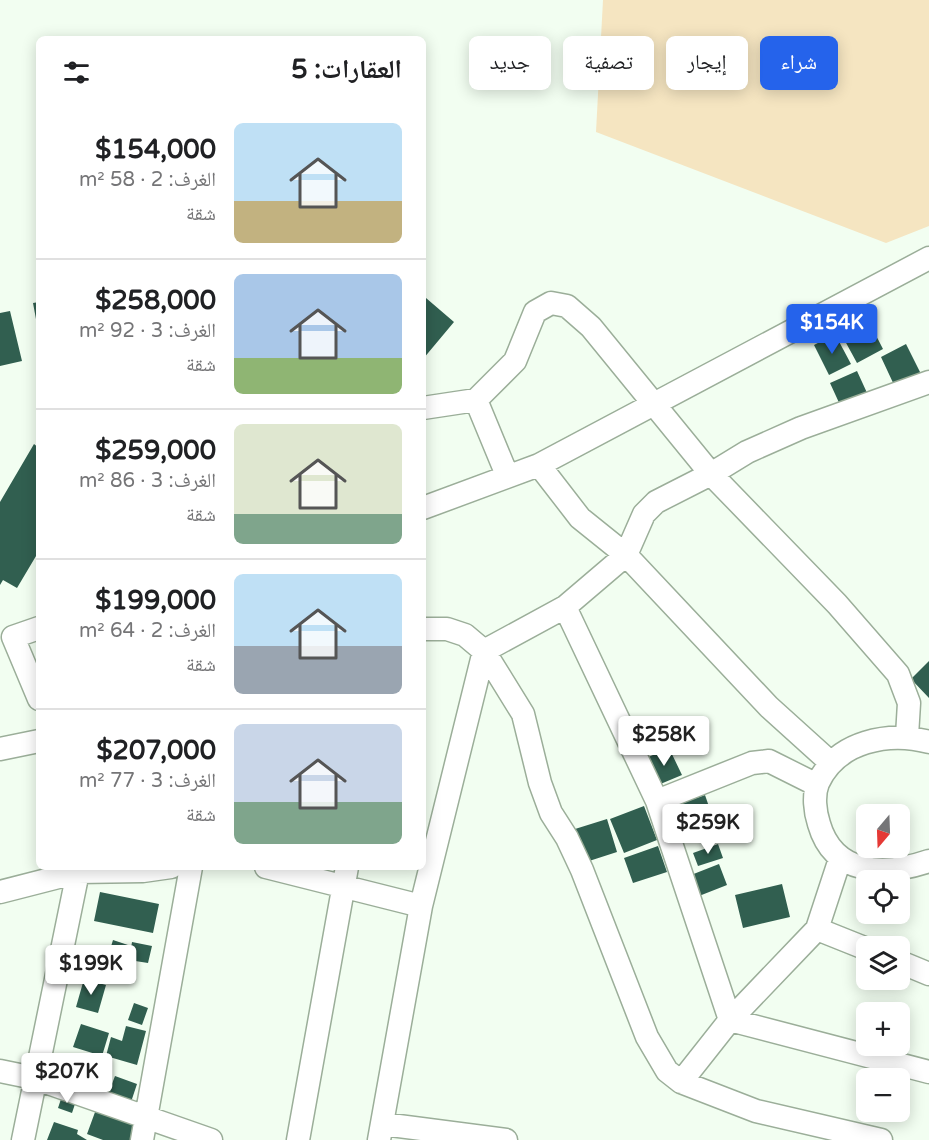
<!DOCTYPE html>
<html lang="ar">
<head>
<meta charset="utf-8">
<style>
	:root { --surface:#fff; --page:#f6f6f6; --text:#202124; --muted:#757577; --line:#e0e0e0; --accent:#2563eb }
	body { margin:0; font-family:"Varela Round","Noto Naskh Arabic",sans-serif; background:var(--page); color:var(--text); direction:rtl; height:100vh; display:flex; flex-direction:column; font-size:22px; white-space:nowrap }
	* { box-sizing:border-box; margin:0 }
	p { font-size:20px; color:var(--muted) }
	.icon { flex:none; width:33px; height:33px; fill:none; stroke:currentColor; stroke-width:2; stroke-linecap:round; stroke-linejoin:round }
	.map { position:relative; flex:1; overflow:hidden; direction:ltr }
	.drawer { position:absolute; left:36px; top:36px; width:390px; height:834px; display:flex; flex-direction:column; background:var(--surface); border-radius:9px; box-shadow:0 3px 15px #0003; direction:rtl }
	.drawer>* { flex:none }
	.hud { position:absolute; left:444px; top:36px; width:394px; height:54px; direction:rtl; display:flex; gap:12px }
	.needle { width:39px; rotate:199deg }
	.fabs { position:absolute; left:856px; top:804px; display:grid; gap:12px }
	.fabs a { display:grid; place-items:center; width:54px; height:54px; border-radius:9px; background:var(--surface); box-shadow:0 3px 15px #0003; font-size:30px }
	.price { position:absolute; translate:-50% -51px; padding:0 14px; border-radius:6px; background:#fff; color:#222; font-size:20px; line-height:39px; filter:drop-shadow(0 2px 3px #0008) }
	.price::after { content:''; position:absolute; left:50%; top:36px; width:18px; height:14px; margin-left:-9px; background:inherit; clip-path:polygon(0 0,100% 0,50% 100%) }
	.price.on { background:var(--accent); color:#fff }
	ul { padding:0; list-style:none }
	li { display:flex; align-items:center; gap:18px; height:150px; padding:0 24px }
	li+li { border-top:2px solid var(--line) }
	li span { display:grid; place-items:center; flex:none; width:168px; height:120px; border-radius:9px; color:#555 }
	li>.icon { margin-inline-start:auto }
	span .icon { width:72px; height:72px; fill:#fffc; stroke-width:1 }
	li b { font-size:26px }
	h2 { display:flex; justify-content:space-between; align-items:center; height:72px; padding:0 24px; font-size:26px }
	.chip { padding:0 21px; border-radius:9px; background:var(--surface); box-shadow:0 3px 15px #0003; font-size:21px; line-height:54px }
	.chip.on { background:var(--accent); color:#fff }
	.map>svg:first-child { display:block }
	.green { fill:#f5e5c1 }
	.building { fill:#315f50 }
	.lines { fill:none; stroke-linecap:round; stroke-linejoin:round }
	.street-casing { stroke:#9bae99; stroke-width:25 }
	.street { stroke:#fff; stroke-width:22 }
</style>
</head>
<body>
<div class="map">
<svg width="929" height="1140" viewBox="0 0 929 1140">
	<rect width="100%" height="100%" fill="#f2fef1"/>
	<path class="green" d="M603,0H929V226L886,243L596,132Z"/>
	<path class="building" d="M426,298L454,322L423,359V302Z
		M39,302V330H38L33,303Z
		M10,311L22,361L0,366V313Z
		M866,316L883,349L857,363L839,330Z
		M835,334L851,364L829,375L814,345Z
		M906,344L921,374L895,387L881,357Z
		M857,371L868,395L841,407L830,383Z
		M34,444L39,448V531L36,536L39,538V551L17,588L3,580L0,585V502Z
		M929,661V698L911,679Z
		M669,748L682,775L658,785L646,758Z
		M705,795L717,830L684,840L673,806Z
		M644,806L657,840L624,853L610,819Z
		M607,819L617,852L586,862L575,829Z
		M718,844L723,858L698,866L693,853Z
		M658,846L667,872L633,883L624,858Z
		M719,864L727,885L699,896L691,875Z
		M782,884L790,917L743,928L735,895Z
		M100,892L159,904L153,933L94,921Z
		M113,940L128,945L124,958L109,953Z
		M132,942L152,946L148,963L129,960Z
		M84,979L106,985L98,1013L76,1007Z
		M134,1003L148,1008L142,1025L128,1020Z
		M81,1024L109,1033L102,1056L73,1047Z
		M126,1026L146,1031L137,1065L106,1056L111,1037L122,1041Z
		M73,1062L110,1073L104,1094L67,1083Z
		M115,1076L137,1084L131,1102L108,1094Z
		M62,1096L76,1101L72,1113L58,1108Z
		M98,1104L140,1120L132,1140H103L87,1134Z
		M54,1122L78,1130L77,1134L87,1140H47Z"/>
	<g class="lines">
		<defs>
			<path id="street" d="M476,400L515,361L535,312L551,303L567,306L591,327L711,474L837,604L898,674L909,703L907,736
				M423,408L476,400L507,475
				M539,465L929,258
				M423,508L539,465L580,518L626,555L644,514L656,502L711,474L747,452L801,428L929,382
				M565,607L657,801L730,1020L817,929
				M39,628L13,637L39,699
				M423,629H447L465,635L484,651L523,714L540,783L551,813L567,838L582,870L647,1037L667,1071L681,1082L756,1111L881,1140
				M929,742C889,731 837,741 818,783C813,795 815,812 819,824C834,876 885,876 929,861
				M0,749L39,741
				M657,801L752,763L769,761L817,785
				M840,859L817,929L867,949
				M266,867L421,906
				M0,892L78,872V867
				M900,962L929,974
				M0,1071L34,1078L211,1140
				M681,1082L730,1020L929,1072
				M383,1124L506,1140
				M23,1140L78,872L143,871L171,867
				M142,1140L191,867
				M298,1140L347,867
				M379,1140L421,906L484,651L565,607L626,555L769,707L831,763"/>
		</defs>
		<use href="#street" class="street-casing"/>
		<use href="#street" class="street"/>
	</g>
</svg>
<div class="fabs">
<a><svg class="needle" viewBox="-14 -14 28 28"><path d="M0-13l5 13h-10z" fill="#e53935"/><path d="M0 13l5-13h-10z" fill="#757577"/></svg></a>
<a><svg class="icon" aria-label="locate" viewBox="0 0 24 24"><circle cx="12" cy="12" r="6"/><path d="M12 2v4M12 18v4M2 12h4M18 12h4"/></svg></a>
<a><svg class="icon" aria-label="layers" viewBox="0 0 24 24"><path d="M12 4l9 5-9 5-9-5zM3 14l9 5 9-5"/></svg></a>
<a>+</a>
<a>−</a>
</div>
<b class="price on" style="left:832px;top:355px">$154K</b>
<b class="price" style="left:664px;top:767px">$258K</b>
<b class="price" style="left:708px;top:855px">$259K</b>
<b class="price" style="left:91px;top:996px">$199K</b>
<b class="price" style="left:67px;top:1104px">$207K</b>
<div class="hud">
<a class="chip on">شراء</a>
<a class="chip">إيجار</a>
<a class="chip">تصفية</a>
<a class="chip">جديد</a>
</div>
<section class="drawer">
<h2>العقارات: 5<svg class="icon" aria-label="filters" viewBox="0 0 24 24"><path d="M4 7h16M4 17h16"/><circle cx="9" cy="7" r="2"/><circle cx="15" cy="17" r="2"/></svg></h2>
<ul>
<li><span style="background:linear-gradient(#bfe0f5 65%,#c2b280 0)"><svg class="icon" aria-label="home" viewBox="0 0 24 24"><path d="M3 11l9-7 9 7M6 9v11h12V9"/></svg></span><div><b>$154,000</b><p>الغرف: 2 · 58 m²</p><p>شقة</p></div></li>
<li><span style="background:linear-gradient(#a9c7e8 70%,#8fb573 0)"><svg class="icon" aria-label="home" viewBox="0 0 24 24"><path d="M3 11l9-7 9 7M6 9v11h12V9"/></svg></span><div><b>$258,000</b><p>الغرف: 3 · 92 m²</p><p>شقة</p></div></li>
<li><span style="background:linear-gradient(#dfe7d0 75%,#7fa58c 0)"><svg class="icon" aria-label="home" viewBox="0 0 24 24"><path d="M3 11l9-7 9 7M6 9v11h12V9"/></svg></span><div><b>$259,000</b><p>الغرف: 3 · 86 m²</p><p>شقة</p></div></li>
<li><span style="background:linear-gradient(#bfe0f5 60%,#9aa5b1 0)"><svg class="icon" aria-label="home" viewBox="0 0 24 24"><path d="M3 11l9-7 9 7M6 9v11h12V9"/></svg></span><div><b>$199,000</b><p>الغرف: 2 · 64 m²</p><p>شقة</p></div></li>
<li><span style="background:linear-gradient(#c9d6e8 65%,#7fa58c 0)"><svg class="icon" aria-label="home" viewBox="0 0 24 24"><path d="M3 11l9-7 9 7M6 9v11h12V9"/></svg></span><div><b>$207,000</b><p>الغرف: 3 · 77 m²</p><p>شقة</p></div></li>
</ul>
</section>
</div>
</body>
</html>
